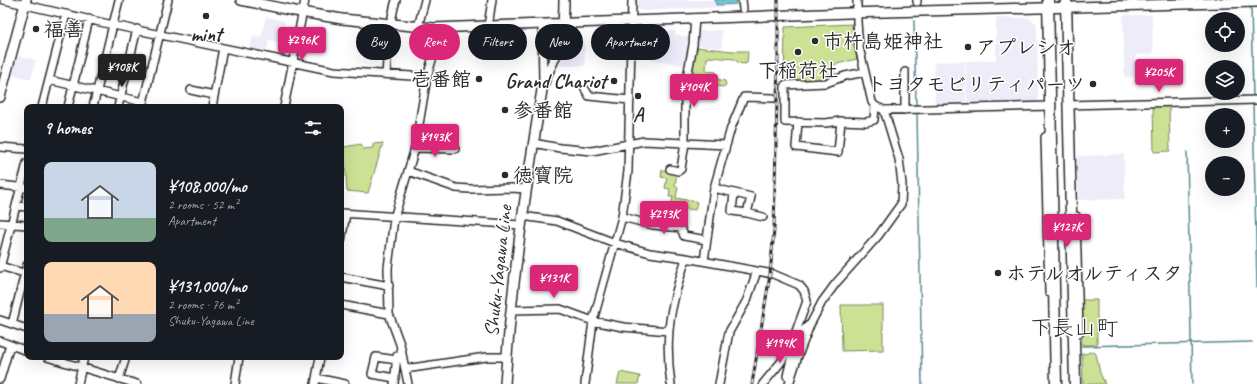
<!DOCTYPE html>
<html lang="en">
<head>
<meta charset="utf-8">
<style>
	:root { --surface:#171b24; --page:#242831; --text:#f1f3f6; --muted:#9ea1a6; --accent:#db2777 }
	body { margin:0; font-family:Caveat,"Klee One",sans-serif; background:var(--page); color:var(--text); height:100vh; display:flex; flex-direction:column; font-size:15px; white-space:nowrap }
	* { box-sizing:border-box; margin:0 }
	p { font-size:13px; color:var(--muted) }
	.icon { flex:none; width:22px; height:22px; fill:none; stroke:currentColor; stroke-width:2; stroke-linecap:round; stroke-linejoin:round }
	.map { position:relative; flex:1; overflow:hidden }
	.panel { position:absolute; left:24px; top:104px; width:320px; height:256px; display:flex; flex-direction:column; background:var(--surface); border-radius:8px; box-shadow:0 4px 16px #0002 }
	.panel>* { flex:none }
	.hud { position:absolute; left:356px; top:24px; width:380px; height:36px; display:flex; gap:8px }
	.buttons { position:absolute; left:1205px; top:12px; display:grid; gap:8px }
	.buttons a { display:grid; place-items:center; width:40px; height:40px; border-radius:50%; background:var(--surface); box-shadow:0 4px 16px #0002; font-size:20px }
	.price { position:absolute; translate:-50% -34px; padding:0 9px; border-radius:4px; background:var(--accent); color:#fff; font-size:13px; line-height:26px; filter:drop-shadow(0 1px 2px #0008) }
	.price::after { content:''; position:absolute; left:50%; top:24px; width:12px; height:9px; margin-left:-6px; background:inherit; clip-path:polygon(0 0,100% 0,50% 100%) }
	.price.current { background:#222; color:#fff }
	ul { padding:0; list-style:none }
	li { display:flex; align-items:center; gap:12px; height:100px; padding:0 20px }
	li span { display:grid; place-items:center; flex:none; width:112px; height:80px; border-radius:8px; color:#555 }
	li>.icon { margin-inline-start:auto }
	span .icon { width:48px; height:48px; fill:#fffc; stroke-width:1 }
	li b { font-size:17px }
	h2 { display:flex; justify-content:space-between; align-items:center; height:48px; padding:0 20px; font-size:17px }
	.pill { padding:0 14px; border-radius:18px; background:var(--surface); box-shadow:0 4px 16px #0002; font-size:14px; line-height:36px }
	.pill.current { background:var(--accent); color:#fff }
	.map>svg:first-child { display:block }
	.built { fill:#efecfa }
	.green { fill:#cde195; stroke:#7c8660 }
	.water { fill:#76c7d1; stroke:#58898f }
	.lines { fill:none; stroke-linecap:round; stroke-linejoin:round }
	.stream { stroke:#58898f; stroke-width:1.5 }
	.minor-casing { stroke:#2b2b2b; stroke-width:10 }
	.major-casing { stroke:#2b2b2b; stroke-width:12 }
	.highway-casing { stroke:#2b2b2b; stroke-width:13 }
	.minor { stroke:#fff; stroke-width:7 }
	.major { stroke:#fff; stroke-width:9 }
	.highway { stroke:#fff; stroke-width:10 }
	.rail-casing { stroke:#2b2b2b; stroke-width:3 }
	.rail { stroke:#fff; stroke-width:1.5; stroke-dasharray:4.5; stroke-linecap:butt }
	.poi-dot { fill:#2b2b2b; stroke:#fff; stroke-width:1.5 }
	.labels { text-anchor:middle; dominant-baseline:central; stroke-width:3; stroke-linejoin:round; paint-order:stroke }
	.poi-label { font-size:20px; font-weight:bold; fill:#2b2b2b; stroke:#fff; text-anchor:start }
	.street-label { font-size:20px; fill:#2b2b2b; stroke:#fff }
	.quarter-label { font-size:22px; fill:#2b2b2b; stroke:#fff }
</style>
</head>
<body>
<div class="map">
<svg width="1257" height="384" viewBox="0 0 1257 384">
	<rect width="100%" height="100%" fill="#fff"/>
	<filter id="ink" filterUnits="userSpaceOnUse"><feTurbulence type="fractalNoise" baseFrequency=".025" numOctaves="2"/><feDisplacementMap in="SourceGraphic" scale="8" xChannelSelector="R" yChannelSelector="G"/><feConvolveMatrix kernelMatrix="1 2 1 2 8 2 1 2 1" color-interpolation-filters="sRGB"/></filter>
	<g filter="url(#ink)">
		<path class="built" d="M634,0H739L740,6L643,11L641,10H633Z
			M1123,15H1152L1153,54L1136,55L1137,77H1124Z
			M266,17L285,21L283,31L292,33L289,44L269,40L266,53L249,50L253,35L261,37Z
			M996,18H1029L1037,24L1038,103L967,105L966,61L996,60Z
			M722,30V48L695,45L696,31Z
			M651,31H675V34L692,38L687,66L651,59Z
			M584,40L585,66H558L566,41Z
			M18,56L36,60L31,79L13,75Z
			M965,61L966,105H935L934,62Z
			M1124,154L1125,199L1078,200L1077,156Z"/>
		<path class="green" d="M852,24L857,59L833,65L835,78L825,81L784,83L785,27Z
			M695,47L733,51H747L748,53L747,63L744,64L739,63L734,59L710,57L707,58L706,69L707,71L716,72L717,74L716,79L725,81L726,85L723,87L689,81Z
			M1169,105L1170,151L1154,152L1153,106Z
			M383,143L368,193L347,191L344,147L361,144L363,149L373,148V144Z
			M662,170L677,173L675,185L678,187L676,198L697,202L695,210L671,207L673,197H669L670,189L665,188L667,178L661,177Z
			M1081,300H1097V345H1082Z
			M841,305H883V350L842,351Z
			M1090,352H1094L1096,354L1100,373L1105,384H1083L1082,353L1085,354Z
			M620,372L640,376L638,384H617Z"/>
		<path class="water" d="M715,0H736V4L716,5Z"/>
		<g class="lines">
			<path class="stream" d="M1251,6L1253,98
				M914,21L916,104
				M1253,102L1257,287
				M917,113L922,384
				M1187,152L1192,384
				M1082,346L1252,342"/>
			<defs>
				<path id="minor" d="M4,0L113,25L334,71L427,77
					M742,0L743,9
					M917,0V2
					M542,24L543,82
					M488,26L492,0
					M418,27L425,0
					M865,72L845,76L826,83L785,85V122L825,123L841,121L866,122L874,120L875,106
					M905,72V110
					M386,74C388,49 389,24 396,0
					M49,80L143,102
					M585,89L589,96L630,100
					M191,90L214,95
					M1068,105L1257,100
					M42,107L66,14
					M68,107L89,19
					M93,107L119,0
					M118,107L137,29
					M142,107L168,0
					M212,107L223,48
					M284,107L305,0
					M884,110L1050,106
					M798,122L796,147L838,152L841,121
					M533,143L560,148L592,151L644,141L726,145
					M0,147L27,149
					M415,148L455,149
					M670,169L678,171L681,169L685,143V88L693,45L695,18
					M408,171L456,188L469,189L511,188L526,189
					M0,185L27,188
					M714,188L751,197L747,213L763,217
					M734,193L732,211L747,213
					M16,206L27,207
					M341,213L521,225
					M522,216L557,221L615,243L650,253L686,258L773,274L799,285L804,291L807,301L791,345C799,341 801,330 809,325
					M1076,216L1079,333
					M622,217L653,225L681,228L684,236L707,240
					M0,223L27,225
					M341,241L346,214
					M704,261L714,188L731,128L744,97L773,98
					M0,266L27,274
					M0,268L27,163
					M341,277L389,286
					M1049,292L1045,137L1050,134
					M341,305L389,314
					M511,310L560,309L593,321L623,327L669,331
					M0,320L27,329
					M12,324L27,265
					M0,341L27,351
					M47,357L137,384
					M405,369L486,357H507
					M787,376L792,355L791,345
					M316,378L345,384
					M395,378L372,374L376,357L397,360
					M0,379L10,345
					M119,379L126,357
					M78,384L84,357
					M235,384L239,357
					M315,384L320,357
					M394,384L397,356
					M408,384L400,344L389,314L388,268L394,218L415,148L427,77L432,60L434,47L433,28
					M585,384L593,321L622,217L628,171L632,0
					M671,384C667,358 667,326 674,300C677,286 682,272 686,258
					M719,384L729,332L747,300L757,271
					M763,384L781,362L791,345
					M789,384L798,356L810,325L822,302L836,283L878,236L901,204L902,184L899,159L884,110L875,106L872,102L859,47L857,22V0"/>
				<path id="major" d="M241,0L295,11L342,19L433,28L849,13L1257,2
					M0,97L26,0
					M505,384C511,285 526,188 542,90C544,77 552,66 556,54C563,36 564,18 564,0"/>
				<path id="highway" d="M1048,0L1056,384
					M1066,0L1075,384"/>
			</defs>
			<use href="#minor" class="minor-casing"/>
			<use href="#major" class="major-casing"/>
			<use href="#highway" class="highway-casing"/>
			<use href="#minor" class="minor"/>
			<use href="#major" class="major"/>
			<use href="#highway" class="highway"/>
			<defs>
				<path id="rail" d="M752,384L770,274L774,230L778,58V0"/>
			</defs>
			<use href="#rail" class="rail-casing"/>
			<use href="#rail" class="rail"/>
		</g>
	</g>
	<g class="poi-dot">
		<circle cx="206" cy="16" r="4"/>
		<circle cx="36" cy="29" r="4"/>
		<circle cx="815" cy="41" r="4"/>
		<circle cx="968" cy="47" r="4"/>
		<circle cx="798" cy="52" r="4"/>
		<circle cx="479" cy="79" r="4"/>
		<circle cx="614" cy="81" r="4"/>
		<circle cx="1093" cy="84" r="4"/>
		<circle cx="638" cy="96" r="4"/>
		<circle cx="505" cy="110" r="4"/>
		<circle cx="505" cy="175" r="4"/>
		<circle cx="998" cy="273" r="4"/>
	</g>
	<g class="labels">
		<g class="poi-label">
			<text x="44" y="29">福善</text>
			<text x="206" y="34" text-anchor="middle">mint</text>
			<text x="823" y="41">市杵島姫神社</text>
			<text x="976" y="47">アプレシオ</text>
			<text x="798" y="70" text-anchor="middle">下稲荷社</text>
			<text x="471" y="79" text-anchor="end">壱番館</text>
			<text x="606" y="81" text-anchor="end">Grand Chariot</text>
			<text x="1085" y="84" text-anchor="end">トヨタモビリティパーツ</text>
			<text x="513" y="110">参番館</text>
			<text x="638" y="114" text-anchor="middle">A</text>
			<text x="513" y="175">徳寶院</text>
			<text x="1006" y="273">ホテルオルティスタ</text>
		</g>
		<g class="street-label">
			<text transform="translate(498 271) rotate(-84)">Shuku-Yagawa Line</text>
		</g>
		<g class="quarter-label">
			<text x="1074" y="328">下長山町</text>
		</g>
	</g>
</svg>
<div class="buttons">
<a><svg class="icon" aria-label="locate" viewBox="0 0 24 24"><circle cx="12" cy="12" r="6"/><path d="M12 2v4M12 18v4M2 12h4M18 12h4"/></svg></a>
<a><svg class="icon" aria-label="layers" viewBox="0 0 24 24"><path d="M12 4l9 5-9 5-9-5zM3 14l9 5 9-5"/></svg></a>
<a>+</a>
<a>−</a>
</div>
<b class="price" style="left:302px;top:61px">¥296K</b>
<b class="price current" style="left:122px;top:88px">¥108K</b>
<b class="price" style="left:1159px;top:93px">¥205K</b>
<b class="price" style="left:694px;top:108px">¥104K</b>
<b class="price" style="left:435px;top:158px">¥143K</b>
<b class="price" style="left:664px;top:235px">¥293K</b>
<b class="price" style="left:1067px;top:248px">¥127K</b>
<b class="price" style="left:554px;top:299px">¥131K</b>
<b class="price" style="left:780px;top:364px">¥194K</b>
<div class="hud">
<a class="pill">Buy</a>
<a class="pill current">Rent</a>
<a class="pill">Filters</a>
<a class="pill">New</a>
<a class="pill">Apartment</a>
</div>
<section class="panel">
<h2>9 homes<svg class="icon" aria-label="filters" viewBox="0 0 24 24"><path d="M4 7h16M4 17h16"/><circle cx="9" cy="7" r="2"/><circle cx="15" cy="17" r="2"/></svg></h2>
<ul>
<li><span style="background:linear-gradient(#c9d6e8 70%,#7fa58c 0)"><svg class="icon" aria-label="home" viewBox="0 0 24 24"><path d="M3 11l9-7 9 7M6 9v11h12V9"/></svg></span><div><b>¥108,000/mo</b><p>2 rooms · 52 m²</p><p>Apartment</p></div></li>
<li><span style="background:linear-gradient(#ffd9b3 65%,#9aa5b1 0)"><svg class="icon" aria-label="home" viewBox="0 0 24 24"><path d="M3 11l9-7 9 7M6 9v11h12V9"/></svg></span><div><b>¥131,000/mo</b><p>2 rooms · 76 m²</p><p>Shuku-Yagawa Line</p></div></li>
</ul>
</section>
</div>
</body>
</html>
